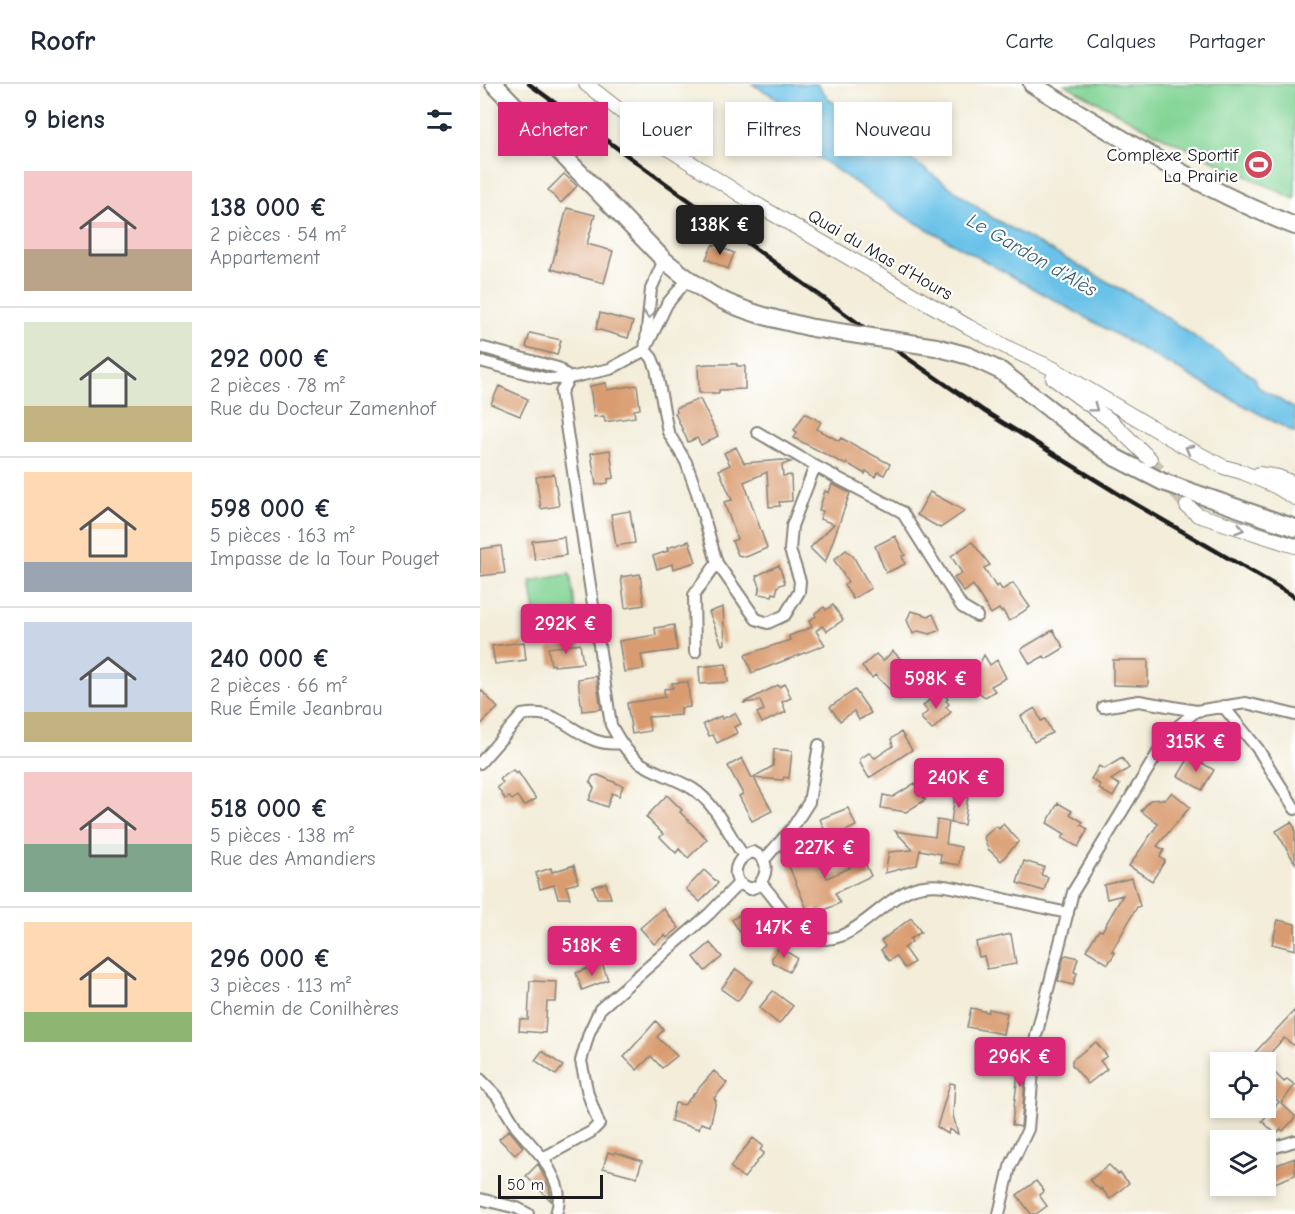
<!DOCTYPE html>
<html lang="fr">
<head>
<meta charset="utf-8">
<style>
	:root { --surface:#fff; --page:#f6f6f7; --text:#1f2937; --muted:#747a83; --line:#e0e1e3; --accent:#db2777 }
	body { margin:0; font-family:"Comic Neue",sans-serif; background:var(--page); color:var(--text); height:100vh; display:flex; flex-direction:column; font-size:22px; white-space:nowrap }
	* { box-sizing:border-box; margin:0 }
	p { font-size:20px; color:var(--muted) }
	.icon { flex:none; width:33px; height:33px; fill:none; stroke:currentColor; stroke-width:2; stroke-linecap:round; stroke-linejoin:round }
	.map { position:relative; flex:1; overflow:hidden }
	.sheet { display:flex; flex-direction:column; background:var(--surface); width:480px }
	.sheet>* { flex:none }
	.banner { position:absolute; left:18px; top:18px; width:570px; height:54px; display:flex; gap:12px }
	.tools { position:absolute; left:730px; top:968px; display:grid; gap:12px }
	.tools a { display:grid; place-items:center; width:66px; height:66px; border-radius:0px; background:var(--surface); box-shadow:0 3px 9px #0003; font-size:30px }
	.scale { position:absolute; left:18px; bottom:15px; width:105px; box-sizing:border-box; padding-left:6px; border:3px solid #1c1c1c; border-top:0; font-size:16px; line-height:21px; white-space:nowrap; color:#1c1c1c; -webkit-text-stroke:4px #fff; paint-order:stroke }
	.price { position:absolute; translate:-50% -51px; padding:0 14px; border-radius:6px; background:var(--accent); color:#fff; font-size:20px; line-height:39px; filter:drop-shadow(0 2px 3px #0008) }
	.price::after { content:''; position:absolute; left:50%; top:36px; width:18px; height:14px; margin-left:-9px; background:inherit; clip-path:polygon(0 0,100% 0,50% 100%) }
	.price.on { background:#222; color:#fff }
	ul { padding:0; list-style:none }
	li { display:flex; align-items:center; gap:18px; height:150px; padding:0 24px }
	li+li { border-top:2px solid var(--line) }
	li span { display:grid; place-items:center; flex:none; width:168px; height:120px; border-radius:0px; color:#555 }
	li>.icon { margin-inline-start:auto }
	span .icon { width:72px; height:72px; fill:#fffc; stroke-width:1 }
	li b { font-size:26px }
	h2 { display:flex; justify-content:space-between; align-items:center; height:72px; padding:0 24px; font-size:26px }
	.chip { padding:0 21px; border-radius:0px; background:var(--surface); box-shadow:0 3px 9px #0003; font-size:21px; line-height:54px }
	.chip.on { background:var(--accent); color:#fff }
	header { display:flex; align-items:center; gap:36px; box-sizing:border-box; height:84px; padding:0 30px; background:var(--surface); border-bottom:2px solid var(--line) }
	header strong { font-size:28px }
	nav { display:flex; gap:33px; margin-inline-start:auto; font-size:21px }
	main { display:flex; flex:1; min-height:0 }
	.map>svg:first-child { display:block }
	.green { fill:#83d495; stroke:#507858; stroke-width:1.5 }
	.water { fill:#6ac2e8; stroke:#436f82; stroke-width:1.5 }
	.building { fill:#d99c70 }
	.lines { fill:none; stroke-linecap:round; stroke-linejoin:round }
	.tertiary-tunnel { stroke:#c8c3b3; stroke-width:14; stroke-dasharray:14 7; stroke-linecap:butt }
	.minor-casing { stroke:#88847a; stroke-width:14 }
	.tertiary-casing { stroke:#88847a; stroke-width:16 }
	.secondary-casing { stroke:#88847a; stroke-width:20 }
	.minor { stroke:#fff; stroke-width:10 }
	.tertiary { stroke:#fff; stroke-width:14 }
	.secondary { stroke:#fff; stroke-width:16 }
	.rail { stroke:#1c1c1c; stroke-width:4.5 }
	.secondary-bridge-casing { stroke:#88847a; stroke-width:20; stroke-linecap:butt }
	.secondary-bridge { stroke:#fff; stroke-width:16 }
	.oneway { stroke:#999 }
	.labels { text-anchor:middle; dominant-baseline:central; stroke-width:4.5; stroke-linejoin:round; paint-order:stroke }
	.poi-label { font-size:18px; fill:#1c1c1c; stroke:#fff; text-anchor:end }
	.street-label { font-size:18px; fill:#1c1c1c; stroke:#fff }
	.water-label { font-size:20px; font-style:italic; fill:#3b5e6e; stroke:#fff }
</style>
</head>
<body>
<header>
<strong>Roofr</strong>
<nav><a>Carte</a><a>Calques</a><a>Partager</a></nav>
</header>
<main>
<section class="sheet">
<h2>9 biens<svg class="icon" aria-label="filters" viewBox="0 0 24 24"><path d="M4 7h16M4 17h16"/><circle cx="9" cy="7" r="2"/><circle cx="15" cy="17" r="2"/></svg></h2>
<ul>
<li><span style="background:linear-gradient(#f6c9c9 65%,#b9a48a 0)"><svg class="icon" aria-label="home" viewBox="0 0 24 24"><path d="M3 11l9-7 9 7M6 9v11h12V9"/></svg></span><div><b>138 000 €</b><p>2 pièces · 54 m²</p><p>Appartement</p></div></li>
<li><span style="background:linear-gradient(#dfe7d0 70%,#c2b280 0)"><svg class="icon" aria-label="home" viewBox="0 0 24 24"><path d="M3 11l9-7 9 7M6 9v11h12V9"/></svg></span><div><b>292 000 €</b><p>2 pièces · 78 m²</p><p>Rue du Docteur Zamenhof</p></div></li>
<li><span style="background:linear-gradient(#ffd9b3 75%,#9aa5b1 0)"><svg class="icon" aria-label="home" viewBox="0 0 24 24"><path d="M3 11l9-7 9 7M6 9v11h12V9"/></svg></span><div><b>598 000 €</b><p>5 pièces · 163 m²</p><p>Impasse de la Tour Pouget</p></div></li>
<li><span style="background:linear-gradient(#c9d6e8 75%,#c2b280 0)"><svg class="icon" aria-label="home" viewBox="0 0 24 24"><path d="M3 11l9-7 9 7M6 9v11h12V9"/></svg></span><div><b>240 000 €</b><p>2 pièces · 66 m²</p><p>Rue Émile Jeanbrau</p></div></li>
<li><span style="background:linear-gradient(#f6c9c9 60%,#7fa58c 0)"><svg class="icon" aria-label="home" viewBox="0 0 24 24"><path d="M3 11l9-7 9 7M6 9v11h12V9"/></svg></span><div><b>518 000 €</b><p>5 pièces · 138 m²</p><p>Rue des Amandiers</p></div></li>
<li><span style="background:linear-gradient(#ffd9b3 75%,#8fb573 0)"><svg class="icon" aria-label="home" viewBox="0 0 24 24"><path d="M3 11l9-7 9 7M6 9v11h12V9"/></svg></span><div><b>296 000 €</b><p>3 pièces · 113 m²</p><p>Chemin de Conilhères</p></div></li>
</ul>
</section>
<div class="map">
<svg width="815" height="1130" viewBox="0 0 815 1130">
	<rect width="100%" height="100%" fill="#fff"/>
	<filter id="ink" filterUnits="userSpaceOnUse"><feTurbulence type="fractalNoise" baseFrequency=".0167" numOctaves="2"/><feDisplacementMap in="SourceGraphic" scale="12" xChannelSelector="R" yChannelSelector="G"/><feConvolveMatrix kernelMatrix="1 2 1 2 8 2 1 2 1" color-interpolation-filters="sRGB"/></filter>
	<filter id="wash" filterUnits="userSpaceOnUse"><feTurbulence type="fractalNoise" baseFrequency=".008" numOctaves="4" result="noise"/><feDisplacementMap in="SourceGraphic" scale="24" xChannelSelector="R" yChannelSelector="G"/><feGaussianBlur stdDeviation="1.35" result="paint"/><feColorMatrix in="noise" values="0 0 0 0 0 0 0 0 0 0 0 0 0 0 0 0 0 1.4 0 .05"/><feComposite in="paint" operator="in"/></filter>
	<g filter="url(#wash)">
		<rect width="100%" height="100%" fill="#f3edd9"/>
		<path class="green" d="M584,0H815V115L675,49Z
			M90,490L98,541L58,548L50,497Z"/>
		<path class="water" d="M272,0H337L349,15L511,133L664,218L775,294L778,303L815,325V349L737,307L426,133L330,68L321,51L320,38L295,13Z
			M722,641L732,644L736,648L741,647L744,649V656L748,661L750,669L748,671L739,669L734,665L729,666L726,664L727,657C724,653 719,646 722,641Z"/>
		<g id="blocks">
			<path class="building" d="M84,90L97,102L81,119L68,106Z
				M87,124L115,131L107,160L133,167L124,199L71,185Z
				M233,160L254,169L248,185L226,175Z
				M120,229L153,238L148,254L116,245Z
				M50,249L81,256L77,271L46,263Z
				M229,280H257V282H265V305L239,306V309H219L218,281Z
				M126,299L127,306L157,301L160,325L154,326L155,333L125,338L124,332L114,333L110,302Z
				M19,302L48,315L40,332L11,320Z
				M220,315L238,352L221,361L217,354L208,358L195,329L197,328L196,324Z
				M325,329L341,338L337,345L359,357L361,354L410,380L404,391L398,388L395,393L386,387L385,390L367,379L366,381L314,354L317,348L314,346Z
				M256,363L264,379L302,376L311,378L302,381L303,392L311,391L312,417L299,418L300,422L289,423L287,388L264,398L287,464L266,473L258,471L252,457L257,455L244,418L252,416L239,386L250,381L244,369Z
				M130,366L134,394L128,395V399L116,401L111,369Z
				M74,390L79,422L61,425L56,393Z
				M352,400L370,409L345,479L330,464L354,440L340,435L343,427L339,426L345,407L349,409Z
				M450,408L485,427L460,444L437,431Z
				M150,427L155,459L136,462L131,430Z
				M415,452L425,471L422,472L425,480L406,489L395,462Z
				M84,453L86,471L55,476L52,457Z
				M209,457L216,478L193,485L192,480L177,485L173,472L188,467L187,464Z
				M492,458L510,481L504,484L516,503L519,501L522,506L533,499L550,523L529,537L523,527L521,528L519,525L511,530L493,501L484,508L474,494L482,489L471,472Z
				M21,462L25,489L0,492V465Z
				M366,466L373,472L391,504L373,515L364,501L368,498L354,476Z
				M299,481L305,499L298,502L296,510L293,509L292,512L278,510L280,502L276,492Z
				M160,490L164,521L145,524L141,493Z
				M353,521L363,536L347,547L342,542L336,547L345,561L272,589L265,571L310,556L309,552L332,543L329,537L336,532L335,529L344,523L346,526Z
				M243,523L245,560L242,561L229,528Z
				M431,527L449,532L453,530L460,546L450,550L438,547L433,550L427,536Z
				M194,541L197,566L161,571L164,585L144,588L139,557L176,551L175,544Z
				M573,546L584,564L566,575L564,572L550,580L541,565Z
				M44,558L46,576L15,580L12,562Z
				M100,560L103,579L74,582V580L71,581L68,564Z
				M413,567L427,582L418,591L423,596L419,599L427,608L419,615L395,591L392,594L382,583L396,570L403,577Z
				M504,571L510,581L517,576L526,594L511,602L515,607L505,613L489,601Z
				M633,576H668V602L633,601Z
				M246,580L248,598L220,600L219,583Z
				M116,592L121,625L102,627L98,595Z
				M208,598L210,623L201,624V631L168,633L170,647L152,650L147,619L185,613L184,605L193,604L192,599Z
				M305,600L311,614L302,618L306,628L282,639L277,629L284,626L280,617L263,619L298,601L299,603Z
				M0,605L18,624L0,641Z
				M375,606L391,629L379,636L374,627L360,637L350,623Z
				M459,606L468,615L466,617L469,620L466,623L471,628L452,646L441,634L448,627L443,622Z
				M555,624L561,637L565,635L572,649L554,658L541,632Z
				M255,629L261,640L254,643L257,649L237,659L233,651L229,652L223,640L241,632L242,635Z
				M421,648L432,666L389,694L380,679V675L389,669L395,674L413,662L411,655Z
				M294,665L312,667L309,694L304,693L303,696L274,694L292,727L272,737L259,712L263,710L248,682L262,674L272,694L293,682Z
				M710,672L734,686L722,706L698,692Z
				M642,674L649,684L631,696L640,701L633,713L619,705L621,701L611,695L619,682L624,685Z
				M33,686L36,690L38,688L56,715L44,722L37,712L32,716L29,713L25,715L17,703L23,699L20,695Z
				M118,691L143,702L139,712L132,709L127,723L109,716L114,704L110,698L113,692Z
				M435,699L445,716L426,728L401,724L403,711L413,713Z
				M692,708L710,723L677,762L684,766L680,773L685,777L672,797L649,782L678,740L661,727L670,716L686,715Z
				M475,710L488,712L484,741L471,739Z
				M187,711L202,726L200,728L227,755L208,774L199,765L196,769L180,753L183,750L166,733Z
				M578,719L592,727L590,730L603,738L601,741L608,745L598,763L582,754L585,750L567,739Z
				M368,724L376,742L357,751L356,748L347,752L340,735Z
				M457,736L469,738L466,760L481,763L479,781L460,778L461,770L440,766L437,781L405,789L409,768L433,766L415,747L455,753Z
				M811,738L815,744V779L796,747Z
				M523,740L539,757L521,777L508,765L504,753L516,742L519,745Z
				M331,761L347,794L370,784L365,774L380,767L391,792L355,809L360,819L338,829L336,824L328,828L308,780L320,771L319,767Z
				M544,777L564,783L561,791L568,793L564,807L537,799Z
				M94,781L98,799L86,802L90,814H78L74,801L60,805L56,789L71,784L72,788Z
				M224,786L238,799L220,818L206,805Z
				M652,794L660,822L657,823L632,867L635,869L628,880L606,866L619,846L622,847L643,811L627,815L624,801Z
				M126,799L131,814H117L113,803Z
				M183,824L199,844L187,854L185,851L174,860L160,844Z
				M268,825L279,840L264,854L252,836Z
				M431,834L441,848L430,855L432,858L424,864L434,878L425,884L416,872L409,877L401,866L405,862L401,857Z
				M798,836L815,840V866L792,860Z
				M531,850L536,880L507,885L504,872L499,873L496,858Z
				M230,859L242,873L225,887L214,873Z
				M299,863L317,874L309,888L292,878V874Z
				M587,871L598,874L594,888L597,889L593,901L578,897L584,872Z
				M122,879L128,896L102,906L96,889Z
				M256,885L272,897L258,917L241,905Z
				M50,897L77,898L76,918H67L65,949L39,947L40,935L48,936Z
				M293,907L313,922L299,940L279,924Z
				M491,924L508,928L509,925L527,929L523,950L487,943Z
				M815,926V962L804,954L782,978H766Z
				M176,937L183,946L177,953L197,972L182,984L171,972L157,986L144,973Z
				M616,958L627,972L620,977L627,985L608,1000L592,981V976Z
				M541,962L548,963L541,1043L532,1041Z
				M62,967L83,982L76,991L55,976Z
				M786,980L804,998L807,995L815,1001L801,1019L815,1032V1034L803,1047L801,1045L796,1050L782,1037L799,1018L786,1006Z
				M234,987L247,999L234,1014L236,1017L230,1042L221,1039L219,1045L191,1037L195,1019L204,1021Z
				M470,999L475,1000L473,1031L478,1050L469,1045L468,1050L457,1043Z
				M29,1046L43,1063L35,1071L19,1055Z
				M273,1054L283,1062L280,1066L284,1069L264,1094L250,1083Z
				M128,1068L134,1070L135,1068L162,1077L157,1093L123,1084Z
				M815,1074V1091L792,1100L786,1085Z
				M58,1080L69,1103L71,1117L46,1092Z
				M629,1081L638,1090L640,1089L649,1099L630,1115L621,1104L620,1106L610,1096Z
				M556,1097L564,1107L559,1111L567,1122L556,1130H551L537,1111Z"/>
		</g>
	</g>
	<g filter="url(#ink)">
		<use href="#blocks" fill-opacity="0" stroke="#88847a" stroke-width="1.5"/>
		<g class="lines">
			<path class="tertiary-tunnel" d="M670,375L707,422"/>
			<defs>
				<path id="minor" d="M184,176L171,205L165,266L187,220L208,195
					M0,263L78,284L89,294L130,285L165,266L172,274L176,284L188,348L206,378L217,409L237,479L276,535L288,539L305,531L319,508L320,497L310,466L312,442L335,382L277,348
					M0,277L68,295L89,294L81,308L131,641C138,654 146,668 159,678C175,689 196,694 213,705C236,720 248,749 263,771
					M335,382L422,428L482,523L497,532
					M215,568L214,511L237,479
					M743,622L778,665L815,725
					M623,623L659,617L716,627
					M0,679L42,631C53,629 64,629 75,634C99,645 111,663 141,659
					M273,768C290,775 288,790 278,802L270,805L259,799C251,785 259,772 273,768Z
					M284,776L313,743L329,718L339,661
					M281,799C294,813 308,836 323,847C366,879 402,806 444,802C463,799 484,806 503,810C531,817 560,823 588,829
					M0,995L17,1012L36,1043L63,1074L111,1048L119,1040L108,1010L101,977L109,949L120,925L229,830L259,799
					M786,1066L815,1057
					M63,1074C74,1093 84,1108 76,1130
					M0,1115L37,1124L48,1130
					M519,1130L530,1083L548,1045L556,952L593,808L690,649L716,627L766,619L815,631"/>
				<path id="tertiary" d="M106,0L189,65L269,116L489,243L532,266L574,285L700,360L744,383L762,388L795,402L815,414
					M573,294L631,337L670,375
					M779,390L798,393L815,400
					M707,422L718,431L815,462"/>
				<path id="secondary" d="M14,0L184,176C200,189 216,202 234,212C265,229 299,236 333,244
					M552,0C637,52 722,106 815,142
					M456,263L489,272L521,287L594,344L636,374L683,398L815,444"/>
			</defs>
			<use href="#minor" class="minor-casing"/>
			<use href="#tertiary" class="tertiary-casing"/>
			<use href="#secondary" class="secondary-casing"/>
			<use href="#minor" class="minor"/>
			<use href="#tertiary" class="tertiary"/>
			<use href="#secondary" class="secondary"/>
			<path class="rail" d="M49,0L397,253L504,327L645,414L815,513"/>
			<defs>
				<path id="secondary-bridge" d="M333,244L456,263"/>
			</defs>
			<use href="#secondary-bridge" class="secondary-bridge-casing"/>
			<use href="#secondary-bridge" class="secondary-bridge"/>
		</g>
		<defs><path id="oneway-chevron" d="M-2-3.5L2.5 0L-2 3.5" fill="none" stroke-width="1.6" stroke-linecap="round" stroke-linejoin="round" transform="scale(1.5)"/></defs>
		<g class="oneway">
			<use href="#oneway-chevron" transform="translate(169 231) rotate(95)"/>
			<use href="#oneway-chevron" transform="translate(614 324) rotate(37)"/>
			<use href="#oneway-chevron" transform="translate(709 365) rotate(-152)"/>
			<use href="#oneway-chevron" transform="translate(760 445) rotate(18)"/>
		</g>
	</g>
	<defs>
		<symbol id="stadium-disc" viewBox="-11 -11 22 22"><circle r="9.5" fill="#d1495b" stroke="#fff"/><path d="M0-5a6.5 5 0 1 0 0 10a6.5 5 0 1 0 0-10ZM-3.5-1.8h7v3.6h-7Z" fill="#fff"/></symbol>
	</defs>
	<g fill-rule="evenodd">
		<use href="#stadium-disc" x="762" y="64" width="33" height="33"/>
	</g>
	<g class="labels">
		<g class="poi-label">
			<text x="758" y="71">Complexe Sportif<tspan x="758" dy="21">La Prairie</tspan></text>
		</g>
		<g class="street-label">
			<text transform="translate(400 171) rotate(30)">Quai du Mas d'Hours</text>
		</g>
		<g class="water-label">
			<text transform="translate(552 171) rotate(30)">Le Gardon d'Alès</text>
		</g>
	</g>
</svg>
<div class="tools">
<a><svg class="icon" aria-label="locate" viewBox="0 0 24 24"><circle cx="12" cy="12" r="6"/><path d="M12 2v4M12 18v4M2 12h4M18 12h4"/></svg></a>
<a><svg class="icon" aria-label="layers" viewBox="0 0 24 24"><path d="M12 4l9 5-9 5-9-5zM3 14l9 5 9-5"/></svg></a>
</div>
<div class="scale">50 m</div>
<b class="price on" style="left:240px;top:172px">138K €</b>
<b class="price" style="left:86px;top:571px">292K €</b>
<b class="price" style="left:456px;top:626px">598K €</b>
<b class="price" style="left:716px;top:689px">315K €</b>
<b class="price" style="left:479px;top:725px">240K €</b>
<b class="price" style="left:345px;top:795px">227K €</b>
<b class="price" style="left:304px;top:875px">147K €</b>
<b class="price" style="left:112px;top:893px">518K €</b>
<b class="price" style="left:540px;top:1004px">296K €</b>
<div class="banner">
<a class="chip on">Acheter</a>
<a class="chip">Louer</a>
<a class="chip">Filtres</a>
<a class="chip">Nouveau</a>
</div>
</div>
</main>
</body>
</html>
